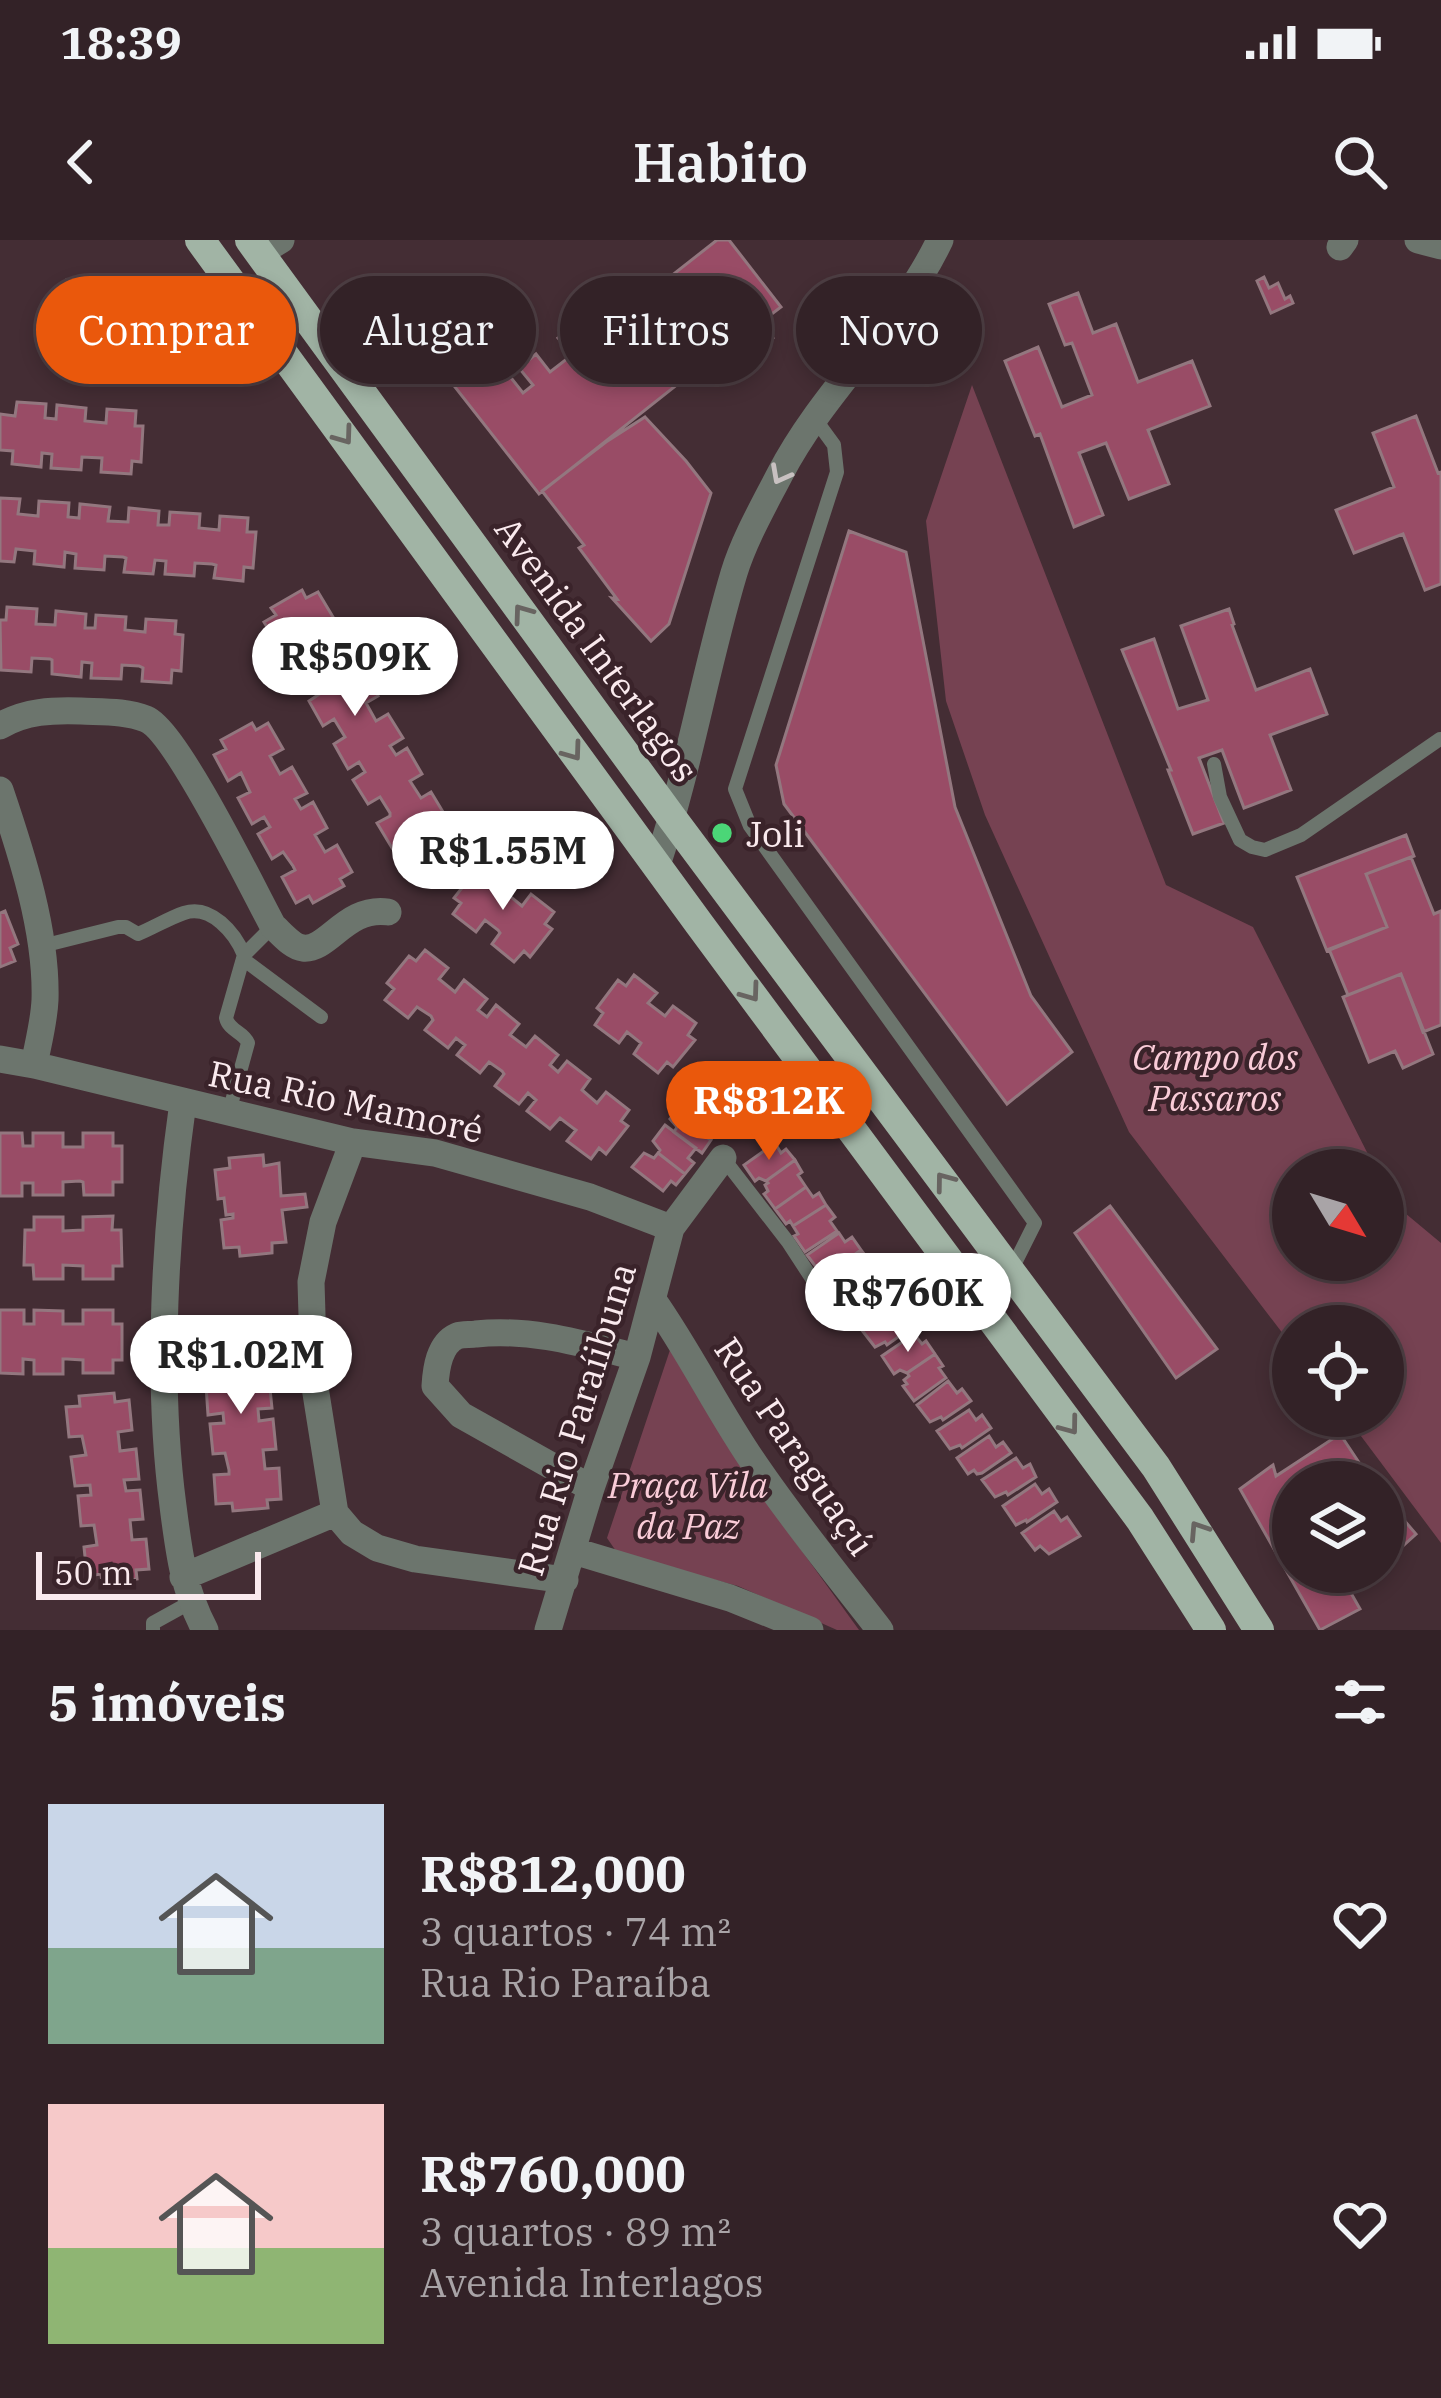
<!DOCTYPE html>
<html lang="pt">
<head>
<meta charset="utf-8">
<style>
	:root { --surface:#332227; --page:#3b2a2f; --text:#f1f3f6; --muted:#a9a4a7; --line:#4e3f44; --accent:#ea580c }
	body { margin:0; font-family:"IBM Plex Serif",serif; background:var(--page); color:var(--text); height:100vh; display:flex; flex-direction:column; font-size:45px; white-space:nowrap }
	* { box-sizing:border-box; margin:0 }
	p { font-size:39px; color:var(--muted) }
	.icon { flex:none; width:66px; height:66px; fill:none; stroke:currentColor; stroke-width:2; stroke-linecap:round; stroke-linejoin:round }
	.map { position:relative; height:1390px; overflow:hidden }
	.sheet { display:flex; flex-direction:column; background:var(--surface); flex:1 }
	.sheet>* { flex:none }
	.banner { position:absolute; left:36px; top:36px; width:1371px; height:108px; display:flex; gap:24px }
	.needle { width:78px; rotate:128deg }
	.controls { position:absolute; left:1272px; top:909px; display:grid; gap:24px }
	.controls a { display:grid; place-items:center; width:132px; height:132px; border-radius:50%; background:var(--surface); box-shadow:0 6px 18px #0003,0 0 0 3px var(--line); font-size:60px }
	.scale { position:absolute; left:36px; bottom:30px; width:225px; box-sizing:border-box; padding-left:12px; border:6px solid #faeaee; border-top:0; font-size:33px; line-height:42px; white-space:nowrap; color:#faeaee; -webkit-text-stroke:9px #3a232a; paint-order:stroke }
	.price { position:absolute; translate:-50% -102px; padding:0 27px; border-radius:42px; background:#fff; color:#222; font-size:39px; line-height:78px; filter:drop-shadow(0 3px 6px #0008) }
	.price::after { content:''; position:absolute; left:50%; top:72px; width:36px; height:27px; margin-left:-18px; background:inherit; clip-path:polygon(0 0,100% 0,50% 100%) }
	.price.current { background:var(--accent); color:#fff }
	ul { padding:0; list-style:none }
	li { display:flex; align-items:center; gap:36px; height:300px; padding:0 48px }
	li span { display:grid; place-items:center; flex:none; width:336px; height:240px; border-radius:0px; color:#555 }
	li>.icon { margin-inline-start:auto }
	span .icon { width:144px; height:144px; fill:#fffc; stroke-width:1 }
	li b { font-size:51px }
	h2 { display:flex; justify-content:space-between; align-items:center; height:144px; padding:0 48px; font-size:51px }
	.chip { padding:0 42px; border-radius:54px; background:var(--surface); box-shadow:0 6px 18px #0003,0 0 0 3px var(--line); font-size:42px; line-height:108px }
	.chip.current { background:var(--accent); color:#fff }
	.status { display:flex; justify-content:space-between; align-items:center; height:84px; padding:0 60px; background:var(--surface); direction:ltr }
	.status svg { height:33px; fill:currentColor }
	header { display:flex; justify-content:space-between; align-items:center; height:156px; padding:0 48px; background:var(--surface); font-size:54px; font-weight:600 }
	.map>svg:first-child { display:block }
	.green { fill:#764252 }
	.building { fill:#994c66; stroke:#93777f; stroke-width:3 }
	.lines { fill:none; stroke-linecap:round; stroke-linejoin:round }
	.lane { stroke:#6c756d; stroke-width:14 }
	.street { stroke:#6c756d; stroke-width:27 }
	.primary { stroke:#a1b4a5; stroke-width:30 }
	.oneway { stroke:#686461 }
	.oneway2 { stroke:#c8c1c1 }
	.poi-dot { fill:#4bd677; stroke:#3a232a; stroke-width:4.5 }
	.labels { text-anchor:middle; dominant-baseline:central; stroke-width:9; stroke-linejoin:round; paint-order:stroke }
	.street-label { font-size:36px; fill:#faeaee; stroke:#3a232a }
	.poi-label { font-size:36px; fill:#faeaee; stroke:#3a232a; text-anchor:start }
	.park-label { font-size:36px; font-style:italic; fill:#faccd8; stroke:#3a232a }
</style>
</head>
<body>
<div class="status"><b>18:39</b><svg viewBox="0 0 49 12"><path d="M0 12V9h3v3zM5 12V6h3v6zM10 12V3h3v9zM15 12V0h3v12zM26 1h20v11H26zM47 4h2v5h-2z"/></svg></div>
<header><svg class="icon" aria-label="back" viewBox="0 0 24 24"><path d="M15 5l-7 7 7 7"/></svg>Habito<svg class="icon" aria-label="search" viewBox="0 0 24 24"><circle cx="10" cy="10" r="6"/><path d="M15 15l6 6"/></svg></header>
<div class="map">
<svg width="1441" height="1390" viewBox="0 0 1441 1390">
	<rect width="100%" height="100%" fill="#442d34"/>
	<path class="green" d="M972,145L1166,645L1253,687L1376,930H1293V1020H1383V943L1393,963L1441,1003V1303L1346,1176H1383V1086H1293V1107L1129,892L985,575L946,461L926,281Z
		M670,1110L747,1235L859,1390H837L738,1346L618,1314L607,1298Z"/>
	<path class="building" d="M717,0H729L781,67L761,82L773,98L731,130L717,113L539,254L393,68L433,37L445,52L462,39L485,67L467,82L523,153L533,145L519,128L536,114L550,132L572,115L558,98L583,78L596,95Z
		M1264,37L1269,48L1278,43L1285,59L1290,56L1293,63L1271,73L1257,41Z
		M67,40L97,43L95,57L115,59L116,44L146,47L145,60L153,61L150,97L142,96L141,110L111,107L112,93L92,92L91,106L62,103L63,89L54,88L57,52L66,53Z
		M1078,53L1093,93L1116,84L1138,142L1192,121L1210,166L1148,190L1169,244L1129,259L1106,203L1079,213L1103,275L1074,287L1040,194L1035,196L1005,121L1038,107L1062,167L1092,155L1072,103L1065,105L1049,64Z
		M17,162L46,164L45,178L56,179L57,165L86,168L85,181L106,183L107,169L136,171L135,186H143L141,222L132,221L131,234L101,232L102,218L82,217L81,230L51,228L52,214L42,213L41,227L12,224L13,211L0,210V174L15,176Z
		M1416,176L1438,233L1441,232V344L1425,350L1403,294L1354,313L1336,270L1394,247L1373,193Z
		M645,177L686,221L711,253L669,384L651,401L612,358L617,359L579,308L584,305L542,251L606,202Z
		M0,258L20,259L18,274L38,276L39,261L69,263L68,277L79,278L80,264L110,267L108,281L128,282L129,268L159,271L158,285H169L170,272L200,274L199,288L219,290L220,276L248,278L247,292H256L253,328L244,327L243,341L214,338L216,325L212,324L195,323L194,336L165,334L166,321L155,320L153,334L124,332L126,318L123,317L105,316L104,330L75,328L76,314L65,312L64,327L34,324L35,311L16,309L14,322L0,321Z
		M849,291L906,312L955,567L1031,756L1072,812L1007,864L784,564L776,525Z
		M302,350L306,358L318,352L333,377L321,384L332,403L343,396L358,420L345,427L351,436L362,430L378,456L366,463L376,481L388,474L403,498L390,506L396,515L407,508L422,534L410,541L421,558L431,552L446,577L434,584L438,591L408,610L403,601L392,608L377,583L390,576V573L380,557L368,564L353,540L365,532L359,522L348,529L334,504L345,497L334,479L323,486L309,461L321,453L315,444L303,451L288,426L300,419L290,401L279,407L264,382L276,375L271,368Z
		M7,367L37,369L36,384L55,385L56,371L86,374L85,388H95L96,375L126,377L125,390L145,392L146,379L176,381L175,394L183,395L181,431L172,430L171,443L142,441L143,428L139,426L122,425L121,439L91,438L92,423L82,422L81,437L52,434V420L50,419L32,418L31,432L1,430L0,380H6Z
		M1229,369L1234,384L1232,385L1256,450L1310,429L1327,474L1270,495L1291,550L1244,568L1222,510L1199,518L1224,583L1193,594L1168,530H1171L1122,410L1154,399L1178,469L1208,460L1181,386Z
		M252,483L256,490L268,483L283,509L270,516L280,534L292,527L307,553L295,559L301,569L313,562L327,588L315,595L325,612L337,605L352,632L340,639L344,646L313,663L309,656L296,663L282,637L295,630L293,626L283,612L272,619L258,594L270,587L264,577L252,584L238,558L250,552L241,533L228,541L214,515L226,509L221,500Z
		M1406,595L1414,616L1366,634L1387,687L1327,711L1297,637Z
		M1411,617L1434,674L1441,671V785L1423,792L1401,734L1348,755L1329,709L1387,687L1366,634Z
		M491,624L515,642L506,653L522,666L531,654L554,672L545,684L552,689L530,717L524,711L514,722L492,704L500,693L498,690L485,680L476,692L453,674L461,663L454,658L476,630L483,635Z
		M5,671L18,704L10,708L15,721L0,727V673Z
		M425,710L448,728L439,739L455,752L464,740L487,759L478,770L487,777L496,765L519,784L510,795L526,807L535,796L558,815L550,825L558,832L567,821L590,839L582,850L597,863L606,852L629,870L621,881L628,886L606,914L599,908L591,919L567,901L576,890L573,888L560,878L550,889L527,871L536,860L528,853L519,864L495,846L504,834L502,831L489,822L480,833L457,815L465,805L456,798L448,808L425,790L433,780L431,776L417,767L408,778L385,760L394,749L387,743L409,716L416,721Z
		M1401,734L1433,814L1403,828L1395,811L1369,822L1343,757Z
		M634,735L657,753L648,763L665,776L673,766L696,783L688,795L695,800L673,827L667,822L658,833L634,814L641,803L627,792L619,803L595,785L603,773L597,768L618,740L626,746Z
		M707,831L718,839L722,834L734,843L712,870L708,867L699,875L683,863Z
		M734,843L745,851L740,858L751,865L727,895L711,883L716,872L712,870Z
		M683,863L714,886L706,897L711,900L702,913L674,892L677,887L670,879Z
		M665,885L696,908L688,918L694,923L685,934L658,913L660,910L653,901Z
		M0,893H22L23,906H33V893H63V907H83V893H113V906H122V942H113V955H84L83,942L80,941L63,942V955H33V943H22V956H0Z
		M775,903L781,913L786,909L795,920L766,941L759,938L755,941L744,925Z
		M644,913L654,918L658,913L685,934L676,945L671,941L663,951L632,927Z
		M263,915L264,926L279,923L281,956L305,954L307,967L282,970L286,1002L272,1003V1013L240,1016L239,1007L224,1008L221,980L233,978V974L226,975L224,958L218,959L215,930L230,928L229,918Z
		M795,920L802,932L798,935L806,947L775,969L764,954L768,951L765,945L768,943L766,941Z
		M806,947L813,957L819,953L826,965L793,986L790,981L786,984L775,969Z
		M826,965L835,977L830,981L837,991L805,1012L794,996L798,994L793,986Z
		M1110,966L1217,1109L1176,1138L1075,993Z
		M113,976L112,990H121L122,1026H113V1039H83V1026L63,1025V1039H34L33,1025H24L25,990H34V977H63V991L83,990V977Z
		M839,993L845,1002L852,997L861,1010L827,1034L823,1029L819,1031L807,1015Z
		M861,1010L870,1022L864,1026L871,1035L838,1057L826,1041L830,1038L827,1034Z
		M873,1037L880,1046L885,1042L894,1054L865,1074L857,1072L852,1076L840,1059Z
		M893,1067L902,1078L908,1074L915,1085L887,1105L885,1102L875,1107L861,1089Z
		M0,1070H24V1084H34V1070L63,1071V1084H83V1070H113V1084H122V1120H113V1133H83V1120L67,1119H63V1134H34V1120L23,1119V1134L0,1133Z
		M250,1082L251,1091L265,1090L267,1120L252,1121L254,1140L269,1139L272,1168L258,1169L259,1181L273,1179L276,1209L263,1210L265,1229L279,1228L281,1259L267,1260L268,1268L233,1271L232,1263L216,1264L214,1235L229,1234V1230L225,1213L213,1214L210,1184L224,1183L223,1173L208,1175L206,1145L218,1144L217,1130H214L213,1122L203,1123L200,1095L215,1094L214,1085Z
		M914,1094L922,1104L926,1101L935,1114L907,1133L900,1130L894,1134L882,1116Z
		M935,1114L943,1126L939,1128L946,1138L914,1161L903,1146L907,1144L904,1140L909,1136L907,1133Z
		M948,1141L957,1153L962,1149L971,1161L943,1180L941,1177L930,1182L917,1165Z
		M114,1153L115,1162L129,1160L132,1190L118,1192L120,1211L136,1209L139,1239L124,1240L126,1251L140,1250L143,1279L130,1280L132,1300L146,1299L149,1329L136,1330L137,1339L102,1343L101,1334L87,1336L84,1307L97,1305L94,1285L81,1286L78,1256L91,1255L90,1245L75,1246L71,1217L86,1215L82,1196L69,1197L66,1167L80,1166L79,1156Z
		M969,1170L976,1180L982,1175L991,1188L962,1208L960,1205L950,1209L937,1191Z
		M1340,1194L1372,1242H1293V1332H1339L1360,1369L1320,1390L1240,1249L1273,1225L1276,1236Z
		M989,1196L996,1207L1003,1202L1011,1213L982,1233L977,1234L974,1230L968,1234L957,1218Z
		M1016,1218L1023,1228L1030,1224L1036,1237L1008,1255L1006,1252L995,1257L982,1240Z
		M1035,1244L1042,1254L1049,1249L1057,1262L1027,1282L1026,1280L1016,1285L1003,1266Z
		M1383,1256L1416,1294L1395,1313L1383,1298Z
		M1054,1271L1061,1281L1067,1277L1080,1296L1049,1314L1040,1306L1035,1310L1022,1293Z"/>
	<g class="lines">
		<path class="lane" d="M815,179L834,205L837,232L735,549L750,586L1035,983L1011,1031
			M1214,524L1220,557L1240,600L1252,607L1265,610L1301,595L1440,499
			M42,706L118,687H126L138,694C153,688 169,678 184,673C211,664 235,693 244,715L226,778C229,791 244,792 248,803L229,872
			M244,715L273,686
			M243,719L321,777
			M723,918L788,1002L839,1080
			M153,1390V1383L191,1362"/>
		<path class="street" d="M1418,0L1441,6
			M1340,7L1345,0
			M259,13L281,0
			M0,486C25,471 53,470 81,471C102,472 127,471 146,479C176,491 253,649 273,686C281,693 292,707 303,708C328,711 346,666 388,672
			M0,550C22,615 47,692 45,760C44,782 38,804 34,825
			M657,625C689,529 705,430 734,333C744,300 764,265 780,234C824,149 899,86 940,0
			M0,819L34,825L353,902L435,913L590,957L671,988
			M183,862C165,990 156,1138 173,1266C179,1313 183,1348 205,1390
			M353,902L323,982L311,1042L314,1141L335,1273L352,1293L377,1308L415,1319L565,1340
			M653,1060C691,1114 719,1173 756,1226C795,1283 838,1336 880,1390
			M591,1248L461,1175L435,1146C436,1129 439,1104 457,1096C463,1094 470,1095 476,1094C531,1088 584,1104 637,1117
			M574,1311L730,1358L810,1390
			M183,1337L335,1273
			M548,1390L591,1248L637,1117L671,988L723,918"/>
		<path class="primary" d="M200,0L700,685L1140,1279L1211,1390
			M250,0L672,578L1156,1227L1259,1390"/>
	</g>
	<defs><path id="oneway-chevron" d="M-2-3.5L2.5 0L-2 3.5" fill="none" stroke-width="1.6" stroke-linecap="round" stroke-linejoin="round" transform="scale(3)"/></defs>
	<g class="oneway">
		<use href="#oneway-chevron" transform="translate(344 196) rotate(54)"/>
		<use href="#oneway-chevron" transform="translate(522 373) rotate(-126)"/>
		<use href="#oneway-chevron" transform="translate(573 512) rotate(54)"/>
		<use href="#oneway-chevron" transform="translate(751 753) rotate(54)"/>
		<use href="#oneway-chevron" transform="translate(944 941) rotate(-127)"/>
		<use href="#oneway-chevron" transform="translate(1070 1186) rotate(53)"/>
		<use href="#oneway-chevron" transform="translate(1198 1290) rotate(-123)"/>
	</g>
	<use class="oneway2" href="#oneway-chevron" transform="translate(780 235) rotate(118)"/>
	<circle class="poi-dot" cx="722" cy="593" r="12"/>
	<g class="labels">
		<g class="street-label">
			<text transform="translate(597 409) rotate(54)">Avenida Interlagos</text>
			<text transform="translate(346 861) rotate(12)">Rua Rio Mamoré</text>
			<text transform="translate(576 1179) rotate(-73)">Rua Rio Paraíibuna</text>
			<text transform="translate(795 1206) rotate(56)">Rua Paraguaçú</text>
		</g>
		<g class="poi-label">
			<text x="746" y="593">Joli</text>
		</g>
		<g class="park-label">
			<text x="1215" y="816">Campo dos<tspan x="1215" dy="41">Passaros</tspan></text>
			<text x="688" y="1244">Praça Vila<tspan x="688" dy="41">da Paz</tspan></text>
		</g>
	</g>
</svg>
<div class="controls">
<a><svg class="needle" viewBox="-14 -14 28 28"><path d="M0-13l5 13h-10z" fill="#e53935"/><path d="M0 13l5-13h-10z" fill="#a9a4a7"/></svg></a>
<a><svg class="icon" aria-label="locate" viewBox="0 0 24 24"><circle cx="12" cy="12" r="6"/><path d="M12 2v4M12 18v4M2 12h4M18 12h4"/></svg></a>
<a><svg class="icon" aria-label="layers" viewBox="0 0 24 24"><path d="M12 4l9 5-9 5-9-5zM3 14l9 5 9-5"/></svg></a>
</div>
<div class="scale">50 m</div>
<b class="price" style="left:355px;top:479px">R$509K</b>
<b class="price" style="left:503px;top:673px">R$1.55M</b>
<b class="price current" style="left:769px;top:923px">R$812K</b>
<b class="price" style="left:908px;top:1115px">R$760K</b>
<b class="price" style="left:241px;top:1177px">R$1.02M</b>
<div class="banner">
<a class="chip current">Comprar</a>
<a class="chip">Alugar</a>
<a class="chip">Filtros</a>
<a class="chip">Novo</a>
</div>
</div>
<section class="sheet">
<h2>5 imóveis<svg class="icon" aria-label="filters" viewBox="0 0 24 24"><path d="M4 7h16M4 17h16"/><circle cx="9" cy="7" r="2"/><circle cx="15" cy="17" r="2"/></svg></h2>
<ul>
<li><span style="background:linear-gradient(#c9d6e8 60%,#7fa58c 0)"><svg class="icon" aria-label="home" viewBox="0 0 24 24"><path d="M3 11l9-7 9 7M6 9v11h12V9"/></svg></span><div><b>R$812,000</b><p>3 quartos · 74 m²</p><p>Rua Rio Paraíba</p></div><svg class="icon" aria-label="heart" viewBox="0 0 24 24"><path d="M12 20l-8-8c-3-5 5-10 8-4 3-6 11-1 8 4z"/></svg></li>
<li><span style="background:linear-gradient(#f6c9c9 60%,#8fb573 0)"><svg class="icon" aria-label="home" viewBox="0 0 24 24"><path d="M3 11l9-7 9 7M6 9v11h12V9"/></svg></span><div><b>R$760,000</b><p>3 quartos · 89 m²</p><p>Avenida Interlagos</p></div><svg class="icon" aria-label="heart" viewBox="0 0 24 24"><path d="M12 20l-8-8c-3-5 5-10 8-4 3-6 11-1 8 4z"/></svg></li>
</ul>
</section>
</body>
</html>
